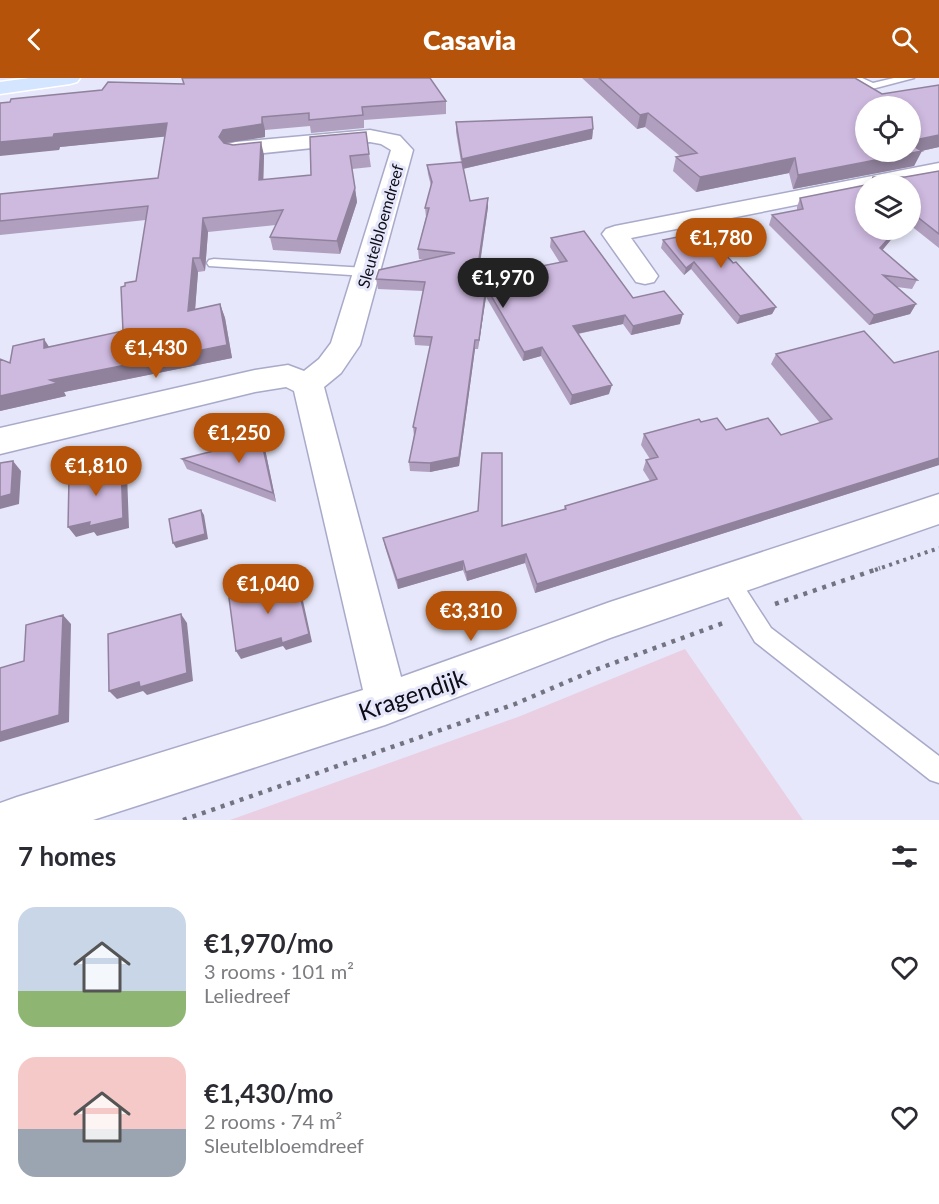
<!DOCTYPE html>
<html lang="en">
<head>
<meta charset="utf-8">
<style>
	:root { --surface:#fff; --page:#f2f2f3; --text:#2b2b33; --muted:#7c7c81; --accent:#b45309 }
	body { margin:0; font-family:Lato,sans-serif; background:var(--page); color:var(--text); height:100vh; display:flex; flex-direction:column; font-size:22px; white-space:nowrap }
	* { box-sizing:border-box; margin:0 }
	p { font-size:20px; color:var(--muted) }
	.icon { flex:none; width:33px; height:33px; fill:none; stroke:currentColor; stroke-width:2; stroke-linecap:round; stroke-linejoin:round }
	.map { position:relative; height:742px; overflow:hidden }
	.details { display:flex; flex-direction:column; background:var(--surface); flex:1 }
	.details>* { flex:none }
	.buttons { position:absolute; left:855px; top:18px; display:grid; gap:12px }
	.buttons a { display:grid; place-items:center; width:66px; height:66px; border-radius:50%; background:var(--surface); box-shadow:0 3px 9px #0003; font-size:30px }
	.price { position:absolute; translate:-50% -51px; padding:0 14px; border-radius:21px; background:var(--accent); color:#fff; font-size:20px; line-height:39px; filter:drop-shadow(0 2px 3px #0008) }
	.price::after { content:''; position:absolute; left:50%; top:36px; width:18px; height:14px; margin-left:-9px; background:inherit; clip-path:polygon(0 0,100% 0,50% 100%) }
	.price.selected { background:#222; color:#fff }
	ul { padding:0; list-style:none }
	li { display:flex; align-items:center; gap:18px; height:150px; padding:0 18px }
	li span { display:grid; place-items:center; flex:none; width:168px; height:120px; border-radius:18px; color:#555 }
	li>.icon { margin-inline-start:auto }
	span .icon { width:72px; height:72px; fill:#fffc; stroke-width:1 }
	li b { font-size:26px }
	h2 { display:flex; justify-content:space-between; align-items:center; height:72px; padding:0 18px; font-size:26px }
	header { display:flex; justify-content:space-between; align-items:center; height:78px; padding:0 18px; background:var(--accent); color:#fff; font-size:27px; font-weight:800 }
	.map>svg:first-child { display:block }
	.green { fill:#eacfe3 }
	.lines { fill:none; stroke-linecap:round; stroke-linejoin:round }
	.service-casing { stroke:#a9aac9; stroke-width:3 }
	.minor-casing { stroke:#a9aac9; stroke-width:3 }
	.primary-casing { stroke:#fff; stroke-width:3 }
	.path-far1 { stroke:#747382; stroke-width:4; stroke-dasharray:3 4.5; stroke-linecap:butt }
	.path { stroke:#747382; stroke-width:4.5; stroke-dasharray:4 6; stroke-linecap:butt }
	.service { fill:#fff; fill-rule:evenodd }
	.minor { fill:#fff; fill-rule:evenodd }
	.primary { fill:#d4e5ff; fill-rule:evenodd }
	.wall { fill:#b19fc0 }
	.shaded-wall { fill:#90829c }
	.building { fill:#ceb9df; stroke:#90829c; stroke-width:1.5 }
	.labels { text-anchor:middle; dominant-baseline:central; stroke-width:6; stroke-linejoin:round; paint-order:stroke }
	.far-street-label { font-size:16px; fill:#0d0c17; stroke:#e6e7fa }
	.near-street-label { font-size:24px; fill:#0d0c17; stroke:#e6e7fa }
</style>
</head>
<body>
<header><svg class="icon" aria-label="back" viewBox="0 0 24 24"><path d="M15 5l-7 7 7 7"/></svg>Casavia<svg class="icon" aria-label="search" viewBox="0 0 24 24"><circle cx="10" cy="10" r="6"/><path d="M15 15l6 6"/></svg></header>
<div class="map">
<svg width="939" height="742" viewBox="0 0 939 742">
	<rect width="100%" height="100%" fill="#e6e7fa"/>
	<path class="green" d="M685,571L803,742H230L518,639Z"/>
	<g class="lines">
		<defs>
			<path id="service" d="M848,0H862L873,5L894,0H914L872,11Z
				M214,181L366,190L373,194L366,198L209,188L207,185L209,182Z
				M729,494L736,496L771,550L939,678V705L930,702L755,564L719,503L722,496Z"/>
			<path id="minor" d="M370,52L400,58L413,72L360,267L341,295L324,309L401,599L610,524L939,416V446L610,560L385,647L155,722L93,742H0V725L17,719L363,612L294,313L286,309L255,314L0,376V350L255,292L288,287L304,293L319,281L331,265L391,72L381,66L370,64L236,78L228,76L225,71L228,66L236,64Z
				M939,85V99L900,106H866V113L631,160L658,198L654,204L645,206L636,204L602,156L606,151L615,148Z"/>
			<path id="primary" d="M29,0H80L77,4L70,6L0,16V4Z"/>
		</defs>
		<use href="#service" class="service-casing"/>
		<use href="#minor" class="minor-casing"/>
		<use href="#primary" class="primary-casing"/>
		<path class="path-far1" d="M875,492L939,470"/>
		<path class="path" d="M775,526L880,490
			M183,742L515,626L592,593L726,544"/>
		<use href="#service" class="service"/>
		<use href="#minor" class="minor"/>
		<use href="#primary" class="primary"/>
	</g>
	<path class="wall" d="M582,0H855L939,69L921,73L914,88L793,111L789,95L696,114L673,93L676,79L680,78L645,49L637,51Z
		M446,23V36L364,42V50L311,55L310,48L265,52V59L226,65V66L264,77L263,102L311,97L310,59L369,76L371,89L352,91L357,124L340,176L273,172L270,159L276,147L208,154L205,193L198,194L195,231L220,226L225,240L232,280L64,314L66,318L0,333V281L10,285L49,269L123,253L125,208L136,203L146,142L0,157V116L158,100L165,58L60,69L59,72L0,25Z
		M456,44L593,51L592,61L463,91L470,123L488,129L478,201L560,185L550,169L551,160L633,220L680,246L631,257L623,246L578,256L609,316L570,327L541,278L523,283L486,219L478,271H475L459,388L430,394L410,393L409,384L414,358L413,349L430,268L415,267L414,258L423,213L378,211L376,201L426,182L419,181L418,171L426,139L425,130L431,108L428,96L427,87L461,84L456,54Z
		M939,93V170L910,147V106H869L873,99H905Z
		M800,120L899,152L882,172L917,202L912,211L897,209L916,226L910,236L869,247L769,147L772,137L797,132V129Z
		M740,146L738,153L719,169L776,229L772,236L737,246L691,191L684,197L661,170L663,162Z
		M939,273V387L535,515L525,485L467,503L463,492L398,511L385,469L383,460L502,448L564,432L565,428L650,403L643,392L646,382L650,381L641,367L644,356L701,344L726,352L781,357L820,345L771,286L776,276L894,285Z
		M265,371L276,424L187,391L182,381Z"/>
	<path class="shaded-wall" d="M648,35L645,49L637,51L640,37Z
		M262,39L265,52V59L226,65L223,72L219,59L223,52Z
		M167,45L171,58L60,69L59,72L0,78V64L54,56Z
		M593,51L592,61L462,91V81Z
		M939,57V69L908,76L922,73L914,88L793,111L798,97L910,74V63Z
		M261,64L264,77L263,115L259,102Z
		M795,80L789,95L696,114L700,99Z
		M355,110L357,124L340,176L337,163Z
		M488,120V129L476,211V201Z
		M203,140L208,154L205,193L200,180Z
		M740,146L738,153L713,173L716,166Z
		M896,152H899L876,180L880,170Z
		M193,180L198,194L194,246L188,233Z
		M694,184L691,191L684,197L686,190Z
		M486,209V219L478,271L479,262Z
		M220,226L225,240L232,280L64,314L66,318L0,333V318L50,302Z
		M916,226L910,236L869,247L874,237Z
		M776,229L772,236L737,246L740,238Z
		M683,236L680,246L631,257L633,248Z
		M625,237L623,246L571,257L573,248Z
		M44,261L53,275L44,270Z
		M475,262V271L459,388L430,394V385Z
		M542,269L541,278L523,283L524,274Z
		M612,307L609,316L570,327L572,317Z
		M261,361L265,371L276,424L273,415Z
		M939,380V387L535,515L537,506Z
		M13,383L21,393L19,426L0,431V419Z
		M121,386L127,396L129,450L97,458L94,454L76,459L68,449Z
		M201,432L204,437L208,461L176,470L173,465Z
		M526,476L525,485L467,503L466,494Z
		M463,483V492L398,511L397,502Z
		M296,500L300,509L312,564L286,572L283,568L241,581L236,573Z
		M181,536L187,545L193,603L147,617L143,613L117,621L109,613Z
		M63,537L71,546L69,644L0,664V654Z"/>
	<path class="building" d="M182,0H430L446,23L362,29L363,37L309,42V35L262,39V46L223,52L219,59L224,65L233,67L261,64L259,102L311,97L310,59L366,54L369,76L350,78L355,110L337,163L270,159L283,132L203,140L200,180H193L188,233L220,226L227,267L50,302L58,305L0,318V281L10,285L13,268L44,261V270L123,253L121,209L125,208V205L136,203L148,128L0,143V116L158,100L167,45L54,56L53,59L0,64V25L10,24L11,21L102,12L108,4L184,6Z
		M599,0H855L882,16L939,7V57L910,63V28H866V74H910V66L922,73L798,97L795,80L700,99L676,79L697,75L648,35L640,37Z
		M592,39L593,51L462,81L456,44Z
		M462,84L470,123L488,120L476,201L567,183L551,160L584,153L633,220L664,213L683,236L633,248L625,237L573,248L612,307L572,317L542,269L524,274L486,209L479,262H475L459,379L430,385L409,384L416,350L413,349L432,259L414,258L425,204L376,201L379,192L455,175L418,171L429,130H425L432,104L427,87Z
		M939,93V156L911,134L910,135V106H868H871L873,99H905Z
		M866,107V152H896L880,170L917,202L883,197L916,226L874,237L772,137L803,131L800,120Z
		M740,146L716,166L733,185L736,184L776,229L740,238L694,184L686,190L663,162Z
		M864,253L894,285L939,273V380L537,506L526,476L466,494L463,483L397,502L383,460L478,433L482,375H502V448L566,431L565,428L657,401L646,382L658,379L644,356L699,341L701,344L717,340L726,352L768,340L781,357L832,341L776,276Z
		M261,361L273,415L182,381Z
		M13,383L11,416L0,419V385Z
		M121,386L123,440L89,448L90,444L68,449L69,400Z
		M201,432L205,456L173,465L169,441Z
		M296,500L309,556L282,565L281,560L236,573L229,520Z
		M181,536L187,595L140,609L139,604L109,613L108,556Z
		M63,537L59,637L0,654V590L24,583L26,547Z"/>
	<g class="labels">
		<g class="far-street-label">
			<text transform="translate(380 148) rotate(-74)">Sleutelbloemdreef</text>
		</g>
		<g class="near-street-label">
			<text transform="translate(412 616) rotate(-19)">Kragendijk</text>
		</g>
	</g>
</svg>
<div class="buttons">
<a><svg class="icon" aria-label="locate" viewBox="0 0 24 24"><circle cx="12" cy="12" r="6"/><path d="M12 2v4M12 18v4M2 12h4M18 12h4"/></svg></a>
<a><svg class="icon" aria-label="layers" viewBox="0 0 24 24"><path d="M12 4l9 5-9 5-9-5zM3 14l9 5 9-5"/></svg></a>
</div>
<b class="price" style="left:721px;top:191px">€1,780</b>
<b class="price selected" style="left:503px;top:231px">€1,970</b>
<b class="price" style="left:156px;top:301px">€1,430</b>
<b class="price" style="left:239px;top:386px">€1,250</b>
<b class="price" style="left:96px;top:419px">€1,810</b>
<b class="price" style="left:268px;top:537px">€1,040</b>
<b class="price" style="left:471px;top:564px">€3,310</b>
</div>
<section class="details">
<h2>7 homes<svg class="icon" aria-label="filters" viewBox="0 0 24 24"><path d="M4 7h16M4 17h16"/><circle cx="9" cy="7" r="2"/><circle cx="15" cy="17" r="2"/></svg></h2>
<ul>
<li><span style="background:linear-gradient(#c9d6e8 70%,#8fb573 0)"><svg class="icon" aria-label="home" viewBox="0 0 24 24"><path d="M3 11l9-7 9 7M6 9v11h12V9"/></svg></span><div><b>€1,970/mo</b><p>3 rooms · 101 m²</p><p>Leliedreef</p></div><svg class="icon" aria-label="heart" viewBox="0 0 24 24"><path d="M12 20l-8-8c-3-5 5-10 8-4 3-6 11-1 8 4z"/></svg></li>
<li><span style="background:linear-gradient(#f6c9c9 60%,#9aa5b1 0)"><svg class="icon" aria-label="home" viewBox="0 0 24 24"><path d="M3 11l9-7 9 7M6 9v11h12V9"/></svg></span><div><b>€1,430/mo</b><p>2 rooms · 74 m²</p><p>Sleutelbloemdreef</p></div><svg class="icon" aria-label="heart" viewBox="0 0 24 24"><path d="M12 20l-8-8c-3-5 5-10 8-4 3-6 11-1 8 4z"/></svg></li>
</ul>
</section>
</body>
</html>
